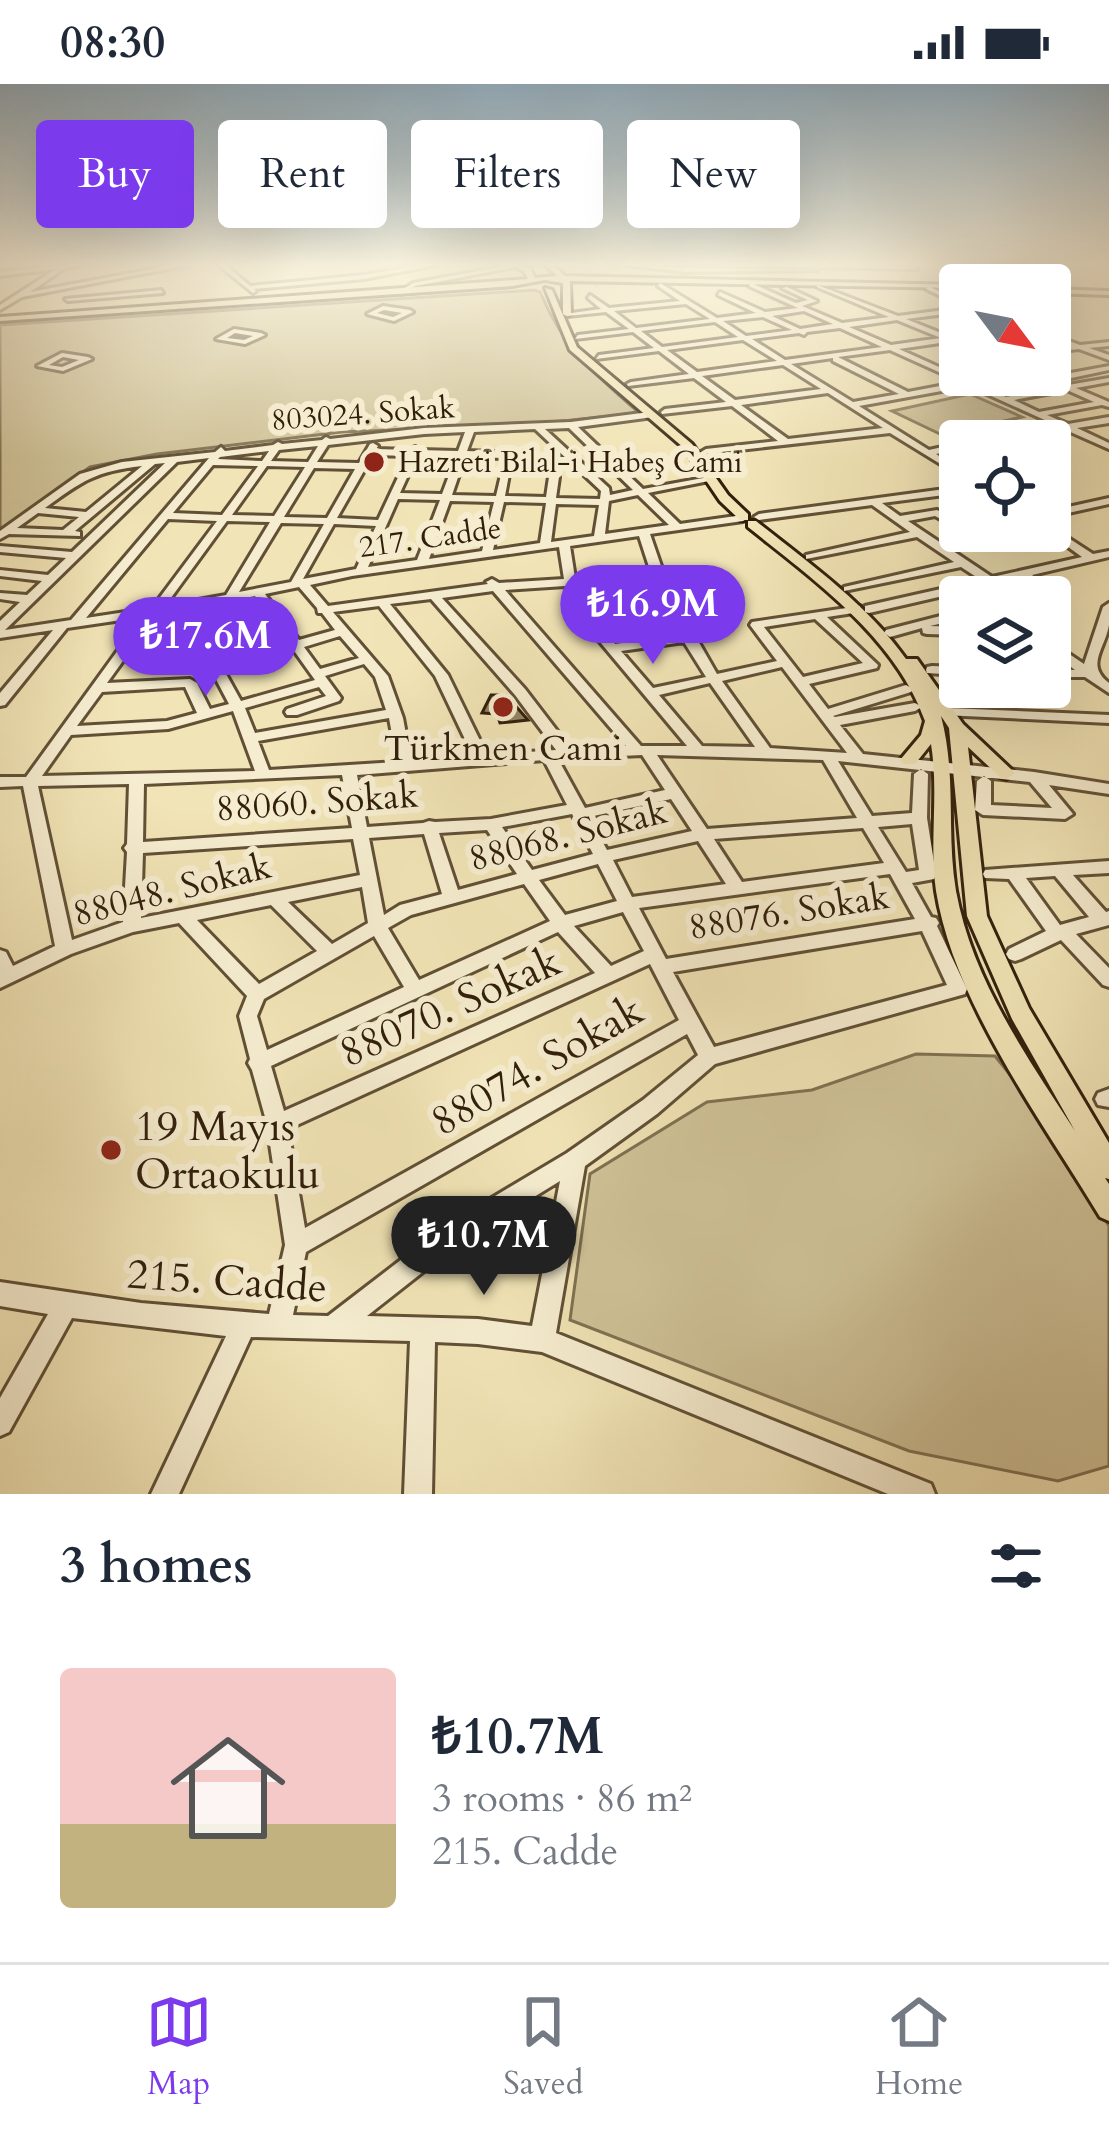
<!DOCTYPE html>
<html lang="en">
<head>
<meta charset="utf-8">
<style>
	:root { --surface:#fff; --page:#f2f2f3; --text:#1f2937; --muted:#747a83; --line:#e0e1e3; --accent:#7c3aed }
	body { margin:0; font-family:Cardo,serif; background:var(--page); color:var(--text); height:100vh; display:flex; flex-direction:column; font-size:45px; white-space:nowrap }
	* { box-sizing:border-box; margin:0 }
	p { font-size:39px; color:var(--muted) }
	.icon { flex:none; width:66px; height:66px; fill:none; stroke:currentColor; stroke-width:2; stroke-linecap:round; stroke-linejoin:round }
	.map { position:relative; height:1410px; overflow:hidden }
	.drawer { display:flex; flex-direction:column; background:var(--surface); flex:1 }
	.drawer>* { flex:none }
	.hud { position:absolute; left:36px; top:36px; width:1038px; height:108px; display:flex; gap:24px }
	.needle { width:78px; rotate:122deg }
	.controls { position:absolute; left:939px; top:180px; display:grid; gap:24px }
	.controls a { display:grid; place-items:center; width:132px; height:132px; border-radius:12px; background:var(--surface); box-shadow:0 12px 48px #0002; font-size:60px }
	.price { position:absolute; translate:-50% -102px; padding:0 27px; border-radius:42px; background:var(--accent); color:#fff; font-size:39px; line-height:78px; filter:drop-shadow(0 3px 6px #0008) }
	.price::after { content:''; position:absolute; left:50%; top:72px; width:36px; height:27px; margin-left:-18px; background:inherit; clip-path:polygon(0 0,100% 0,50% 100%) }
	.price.active { background:#222; color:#fff }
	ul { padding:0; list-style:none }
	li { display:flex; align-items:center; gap:36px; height:300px; padding:0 60px }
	li span { display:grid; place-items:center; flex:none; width:336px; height:240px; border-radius:12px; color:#555 }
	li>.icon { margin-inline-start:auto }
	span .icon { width:144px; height:144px; fill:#fffc; stroke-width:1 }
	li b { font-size:51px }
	h2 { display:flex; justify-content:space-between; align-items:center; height:144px; padding:0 60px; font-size:51px }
	.chip { padding:0 42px; border-radius:12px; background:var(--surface); box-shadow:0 12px 48px #0002; font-size:42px; line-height:108px }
	.chip.active { background:var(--accent); color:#fff }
	.status { display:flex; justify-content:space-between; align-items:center; height:84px; padding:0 60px; background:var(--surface); direction:ltr }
	.status svg { height:33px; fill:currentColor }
	.menu { display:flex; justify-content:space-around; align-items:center; height:168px; border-top:3px solid var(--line); background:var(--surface); font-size:33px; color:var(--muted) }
	.menu a { display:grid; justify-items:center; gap:6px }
	.menu .active { color:var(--accent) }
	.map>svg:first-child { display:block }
	.green { fill:#d0c399; stroke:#807152; stroke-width:3 }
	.building { fill:#958564; stroke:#311f0b; stroke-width:3 }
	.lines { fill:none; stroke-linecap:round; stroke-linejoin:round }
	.major-tunnel { stroke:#cbbd94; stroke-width:8; stroke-dasharray:8 4.5; stroke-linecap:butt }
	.minor-casing { stroke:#615036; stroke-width:6 }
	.major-casing { stroke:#311f0b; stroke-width:6 }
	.minor { fill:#f6edd0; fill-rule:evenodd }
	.major { fill:#f1e4b6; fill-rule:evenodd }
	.poi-dot { fill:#8f2418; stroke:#f6edd0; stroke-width:4.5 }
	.labels { text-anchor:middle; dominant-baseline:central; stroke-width:12; stroke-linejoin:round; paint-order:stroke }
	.far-street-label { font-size:30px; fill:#311f0b; stroke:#f6edd0 }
	.far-poi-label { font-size:30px; fill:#311f0b; stroke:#f6edd0; text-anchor:start }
	.poi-label { font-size:36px; fill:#311f0b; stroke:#f6edd0 }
	.street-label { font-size:36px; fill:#311f0b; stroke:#f6edd0 }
	.near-street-label { font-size:42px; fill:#311f0b; stroke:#f6edd0 }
	.near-poi-label { font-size:42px; fill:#311f0b; stroke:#f6edd0; text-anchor:start }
</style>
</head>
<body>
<div class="status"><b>08:30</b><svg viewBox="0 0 49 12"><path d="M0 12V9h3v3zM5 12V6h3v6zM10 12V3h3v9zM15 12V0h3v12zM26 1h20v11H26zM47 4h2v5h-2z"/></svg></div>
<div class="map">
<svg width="1109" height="1410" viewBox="0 0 1109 1410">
	<rect width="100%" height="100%" fill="#f1e4b6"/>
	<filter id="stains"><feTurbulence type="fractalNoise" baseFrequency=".00167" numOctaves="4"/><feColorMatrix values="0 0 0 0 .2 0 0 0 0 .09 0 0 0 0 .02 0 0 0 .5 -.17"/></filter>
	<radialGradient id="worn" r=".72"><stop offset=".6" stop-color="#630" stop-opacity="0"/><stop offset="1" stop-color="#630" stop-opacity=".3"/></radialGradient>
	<path class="green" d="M534,206L540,208C564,265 593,289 639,329L534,340L342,348L157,370L90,383L0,447V241Z
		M970,310L1022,333L942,351L892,327Z
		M916,970L995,972L1046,1036L1109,1142V1382L1058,1397L909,1367L570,1236L590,1090L707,1018L812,1006Z"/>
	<path class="building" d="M491,611H506L528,636L500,639L497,630L482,629Z"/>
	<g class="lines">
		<path class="major-tunnel" d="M536,179L563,193L599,199"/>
		<defs>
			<path id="minor" d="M46,179H92L65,184L30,208L185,179H198L22,213L0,226V221L56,185L0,192V188L52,182Z
				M216,179H223L250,202L364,191L433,179H446L364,195L254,205L256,207L253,209Z
				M610,179L685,184L817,186L685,188Z
				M951,179H957L964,186L994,189L967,190L977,201H971Z
				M517,180L515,183L415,202L402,210L399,208L413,199Z
				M820,180L914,183L917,185L818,183Z
				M660,199L717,234L756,229L718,211L720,208L765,228L798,224L749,202L751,199L796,219L808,216L782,204L787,203L817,217L802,222L842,239L889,233L817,203V201L898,232L960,224V228L906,235L951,253L960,252V256L899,265L970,297L1002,291H1019L978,300L1006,313L1059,303L1033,291L1049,293L1109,282V286L1057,297L1068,301L1109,294V298L1076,304L1109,318V323L1102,321L1047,331L1068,340L1109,333V339L1077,344L1109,359V365L1066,346L1003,357H984L1058,342L969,302L859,322L929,366L960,359V365L936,370L960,385V392L890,349L703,370L701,368L706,365L778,357L732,322L662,330L661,328L665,325L726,318L694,294L628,302L627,300L631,298L689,290L659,267L596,275L599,271L654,264L633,248L575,255L578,251L629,245L606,228L567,232L564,230L601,225L588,214L590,211L609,224L680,217L658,202ZM686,220L710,235L636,244L614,227ZM804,227L833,240L800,245L772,232ZM763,233L792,246L746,252L723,237ZM897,236L941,254L891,261L849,243ZM715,238L738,253L662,263L641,247ZM840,244L882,263L785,276L752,255L799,249L804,251L807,248ZM743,256L777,277L697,288L667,266ZM890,266L961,298L908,308L838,273ZM833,274V277L899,310L853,318L791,280ZM783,281L821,305L735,316L702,292ZM1067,306L1094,318L1039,328L1014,316ZM828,309L883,344L788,355L741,321Z
				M928,202L960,217V221L926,205Z
				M161,206L163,209L68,217L65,215Z
				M383,222L410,226L413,228L394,237L367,230ZM384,226L402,229L393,233L377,229Z
				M234,245L261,249L265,251L245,260L216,255ZM235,249L253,252L244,256L227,254Z
				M1050,250L1080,261L1109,258V262L1089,264L1109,271V276L1079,265L1050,268V264L1070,262L1050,254Z
				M62,269L88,273L92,275L63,287L37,282ZM63,273L79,276L62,283L49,281Z
				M650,328L653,329V333L578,343L643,405L714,392V396L648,409L680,440L743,431L748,434L743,437L650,450L670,508L717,590L777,577L750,541L752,538L860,522V528L827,533L878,581L877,584L809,600L828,625L906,601L913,605L911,608L833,632L835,633L915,619L922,623L915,627L840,641L863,670L1034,688L1109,700V710L1049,701L1073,730L1065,735L983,731L975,726L977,697L984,692L991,697V721L1052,724L1030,698L838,677L872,732L912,729L914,690L921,685L928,690L927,734L936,791L934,795L912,799L931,833L936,834L939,839L937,842L967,905L965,910L715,980L657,1030L585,1082L556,1249L931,1400L935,1410H888L542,1268L478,1260L435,1258L432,1410H404L410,1257L251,1253L179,1410H151L226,1252L72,1234L9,1348L0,1352V1314L48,1230L0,1222V1198L141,1219L269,1230L285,1161L267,1040L252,986L248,979L250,975L239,932L247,912L179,839L133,848L71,870L0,904V866L6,868L13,882L55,862L23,702L0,703V693H26L142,533L67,544L5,621L0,622V609L53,546L0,554V537L20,518L0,515V509L27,511L42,497L0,492V486L48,491L66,474L0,468V462L72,468L165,379L155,380L75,447L80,448V452L9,450L0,455V447L80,390L122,378L215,368L221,363L225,367L273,361L278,358L282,360L322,356L326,353L330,355L424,344L571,338ZM569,344L633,406L610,411L609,404L545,345ZM535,345L601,407L600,415L556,414L559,393L554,390L549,393L546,413L505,412L513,369L467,367L474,348ZM465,348L458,367L419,366L415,363L410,366L376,365L378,362L373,359L370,360L359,379L317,378L328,361L424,350ZM318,362L308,378L271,377L279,366ZM269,367L262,377L218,375L220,373ZM373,371L408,372L378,436L337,434ZM417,372L456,373L442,410L400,409ZM465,373L505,374L496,412L452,411ZM209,374L71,536L5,546L177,378ZM213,381L258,382L222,431L173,429ZM142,382L86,428L45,424C82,397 96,387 142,382ZM267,382L305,383L274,432L232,431ZM314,384L355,385L327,434L284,433ZM638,411L669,441L605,450L609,417ZM398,415L440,416L417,476L368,483ZM450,417L494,418L482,467L429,475ZM504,418L546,419L540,459L493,466ZM556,420L599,421L594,452L551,458ZM38,429L79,433L63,446L17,444ZM168,435L217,437L152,524L86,534ZM227,437L270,438L226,511L165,522ZM281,439L324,440L291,498L239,508ZM334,440L376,442L356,485L303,495ZM639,452L651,489L575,494L570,462ZM559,463L564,495L499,499L492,495L486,498L488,500L328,522L310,501L352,492ZM653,495L660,511L588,521L576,501ZM565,502L590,546L687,662H641L505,506ZM299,503L317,524L318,529H322L335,546L299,556L265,510ZM493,507L626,662L571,665L525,605L442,514ZM255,512L315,596L241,617L190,525ZM431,515L515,611L556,666L487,671L448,591L390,520ZM663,518L680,551L615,560L591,528ZM379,522L435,592L473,672L411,677L403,634L388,592L333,528ZM180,527L229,620L210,625L197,599L190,595L107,599L156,531ZM815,535L863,579L803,593L764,543ZM340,552L359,574L320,585L304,563ZM684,558L706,593L653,604L621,567ZM364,580L375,593L386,626L255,649L245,624L319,603L326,612L287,625L285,628L287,631H297L339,617L341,614L325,592ZM782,583L847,669L770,664L722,597ZM710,599L755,663L702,662L659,611ZM185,603L197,629L167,637L77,642L102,608ZM233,627L255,687L42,692L71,651L168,645ZM389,634L397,678L269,686L258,657ZM642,671L665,706L585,724L558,675ZM657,671L823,676L857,734L707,745ZM544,676L567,721L491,735L435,738L429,737L423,739L367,743L357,691ZM342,691L352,744L143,758L144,700ZM129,700L127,760L124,764L127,768L123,838L72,856L38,702ZM671,715L692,747L607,766L589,733ZM572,730L593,770L532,786L502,743ZM912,740L919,786L906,788L878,743ZM863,744L884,779L742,798L714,755ZM487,746L517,790L458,806L439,749ZM424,750L442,810L400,821L384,831L369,754ZM353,755L360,791L141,834L143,769ZM698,757L726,800L632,813L613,776ZM598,780L617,817L565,831L539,796ZM890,790L915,835L666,875L639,824ZM524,800L550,837L419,896L388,844L411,831ZM362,803L368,839L332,860L288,818ZM271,821L317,867L259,900L197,836ZM623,828L644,867L611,882L574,842ZM922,847L947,901L714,963L673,888ZM558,848L595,889L284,1027L271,982ZM374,852L404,903L267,966L257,932L264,915ZM650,880L679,936L305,1144L288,1045ZM687,950L698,971L643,1016L567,1069L445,1142L328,1232L293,1231L306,1168ZM560,1097L532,1242L478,1235L367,1232L461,1158Z
				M960,403V409L882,419L900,432L937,426L960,438V445L935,432L908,437L992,493L1082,473L1046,447H1050V442L1093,470L1109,467V473L1032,491L1057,508V512L1032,513L1043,509L1021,494L869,529L865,528V522L981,496L961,483L844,507V503L954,478L917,453L806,475V471L910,448L872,421L759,436L754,433L759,430Z
				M1109,414V420L1050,433V427Z
				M1109,519C1109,527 1109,534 1109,541C1105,565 1085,581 1109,599V609L1085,593H1050V585L1075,586L1050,567V557L1084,580L1103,523Z
				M960,527V535L930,542L960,543V551L927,550L923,549L922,544L890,553L884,549L886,546Z
				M932,582L960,583V591L927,589L926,586L927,583Z
				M948,624L1109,631V639L943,631L941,628Z
				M1109,777V789L1073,791L1106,828L1109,827V841L1076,850L1109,884V903L1103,901L1061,856L1021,875L1015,877L1009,875L1006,870L1009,865L1046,847L1009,795L985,794L983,790L985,786ZM1055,792L1089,833L1060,841L1026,794Z
				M1109,1005V1023L1098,1021L1095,1015L1098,1009Z"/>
			<path id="major" d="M506,179L530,184L535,194L557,192L544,179H551L565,192L963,201L960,204L570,197L571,230L567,232L563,230V199L545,196L512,202L0,237V233L528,195L524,187Z
				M545,204L552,206L577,263L692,360L728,411L748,430V436H740L720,417L684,364L570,266Z
				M1050,205L1109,207V211L1050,209Z
				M748,437H756C809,479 867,520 906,575H917L963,640L1015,689L1006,695L1000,693L968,663L987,832L1029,924L1109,1059V1095L1105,1094L1109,1100V1137L1100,1133C1042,1037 954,919 936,807C929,758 939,709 931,660L915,680H903L900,676L921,651L925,637C896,554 814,496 748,443ZM941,632L949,644L967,832L1012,935L1075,1047C1027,973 972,895 956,807C946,747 957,693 941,632Z"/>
		</defs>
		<use href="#minor" class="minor-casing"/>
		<use href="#major" class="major-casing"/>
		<use href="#minor" class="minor"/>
		<use href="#major" class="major"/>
	</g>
	<linearGradient id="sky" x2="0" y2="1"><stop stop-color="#91acbd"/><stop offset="0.48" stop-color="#f9f3de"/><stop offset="1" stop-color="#f9f3de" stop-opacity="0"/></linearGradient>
	<rect width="1109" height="376" fill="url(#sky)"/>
	<g class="poi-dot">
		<circle cx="374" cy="378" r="12"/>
		<circle cx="503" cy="623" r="12"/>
		<circle cx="111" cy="1066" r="12"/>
	</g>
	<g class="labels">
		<g class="far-street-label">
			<text transform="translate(363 330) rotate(-4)">803024. Sokak</text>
			<text transform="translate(430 454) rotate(-8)">217. Cadde</text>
		</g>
		<g class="far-poi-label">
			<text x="398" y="378">Hazreti Bilal-i Habeş Cami</text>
		</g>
		<g class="poi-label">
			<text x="503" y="664">Türkmen Cami</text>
		</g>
		<g class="street-label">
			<text transform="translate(317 718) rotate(-4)">88060. Sokak</text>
			<text transform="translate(568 751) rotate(-14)">88068. Sokak</text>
			<text transform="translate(172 806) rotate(-14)">88048. Sokak</text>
			<text transform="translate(789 828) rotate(-9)">88076. Sokak</text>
		</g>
		<g class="near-street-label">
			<text transform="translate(450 923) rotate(-24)">88070. Sokak</text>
			<text transform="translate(537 982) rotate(-30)">88074. Sokak</text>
			<text transform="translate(227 1197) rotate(4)">215. Cadde</text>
		</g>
		<g class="near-poi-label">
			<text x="135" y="1042">19 Mayıs<tspan x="135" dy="48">Ortaokulu</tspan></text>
		</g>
	</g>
	<rect width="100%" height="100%" filter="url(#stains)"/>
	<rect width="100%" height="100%" fill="url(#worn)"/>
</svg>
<div class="controls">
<a><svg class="needle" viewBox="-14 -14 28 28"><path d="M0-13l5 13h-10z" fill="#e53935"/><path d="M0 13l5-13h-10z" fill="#747a83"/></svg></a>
<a><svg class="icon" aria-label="locate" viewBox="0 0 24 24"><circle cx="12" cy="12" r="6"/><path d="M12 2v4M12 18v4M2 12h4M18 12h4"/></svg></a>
<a><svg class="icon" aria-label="layers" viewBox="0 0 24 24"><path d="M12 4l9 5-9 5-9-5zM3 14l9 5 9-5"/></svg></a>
</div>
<b class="price" style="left:653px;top:583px">₺16.9M</b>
<b class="price" style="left:206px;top:615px">₺17.6M</b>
<b class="price active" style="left:484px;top:1214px">₺10.7M</b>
<div class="hud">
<a class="chip active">Buy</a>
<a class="chip">Rent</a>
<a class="chip">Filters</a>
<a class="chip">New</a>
</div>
</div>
<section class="drawer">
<h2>3 homes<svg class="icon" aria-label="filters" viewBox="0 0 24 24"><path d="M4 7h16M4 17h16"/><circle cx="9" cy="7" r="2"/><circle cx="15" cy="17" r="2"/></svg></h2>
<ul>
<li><span style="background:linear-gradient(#f6c9c9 65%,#c2b280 0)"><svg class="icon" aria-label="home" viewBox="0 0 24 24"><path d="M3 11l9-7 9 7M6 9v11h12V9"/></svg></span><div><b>₺10.7M</b><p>3 rooms · 86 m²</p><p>215. Cadde</p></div></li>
</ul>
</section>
<nav class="menu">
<a class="active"><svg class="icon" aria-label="map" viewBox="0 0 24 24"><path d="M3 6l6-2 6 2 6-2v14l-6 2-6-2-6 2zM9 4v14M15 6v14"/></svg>Map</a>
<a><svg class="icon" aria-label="saved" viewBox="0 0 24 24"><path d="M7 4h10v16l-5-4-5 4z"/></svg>Saved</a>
<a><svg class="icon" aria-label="home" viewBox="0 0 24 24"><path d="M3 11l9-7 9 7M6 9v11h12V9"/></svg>Home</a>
</nav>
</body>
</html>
